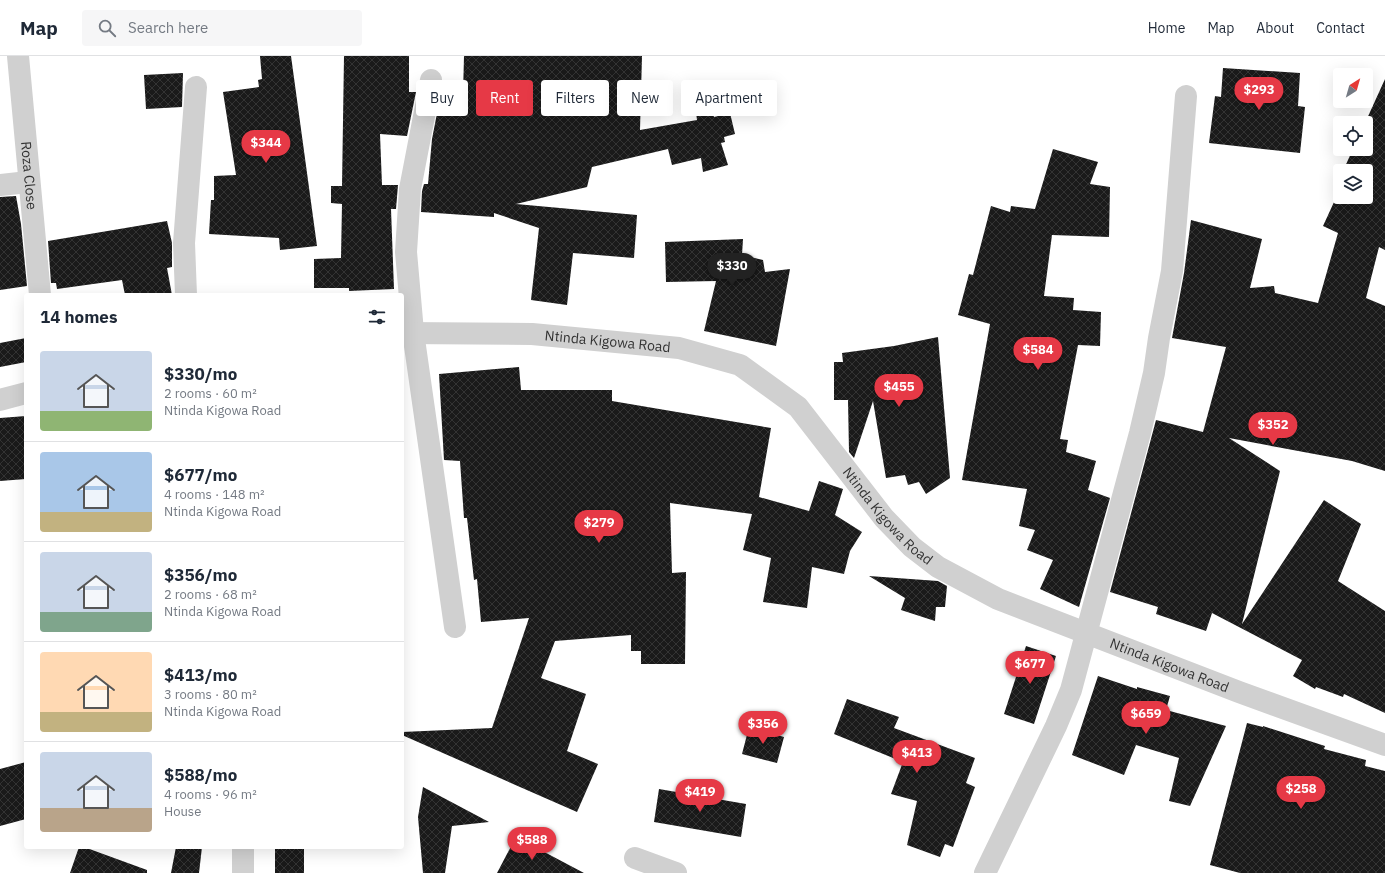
<!DOCTYPE html>
<html lang="en">
<head>
<meta charset="utf-8">
<style>
	:root { --surface:#fff; --page:#f6f6f7; --text:#1f2937; --muted:#747a83; --line:#e0e1e3; --accent:#e63946 }
	body { margin:0; font-family:"IBM Plex Sans",sans-serif; background:var(--page); color:var(--text); height:100vh; display:flex; flex-direction:column; font-size:15px; white-space:nowrap }
	* { box-sizing:border-box; margin:0 }
	p { font-size:13px; color:var(--muted) }
	.icon { flex:none; width:22px; height:22px; fill:none; stroke:currentColor; stroke-width:2; stroke-linecap:round; stroke-linejoin:round }
	.map { position:relative; flex:1; overflow:hidden }
	.sheet { position:absolute; left:24px; top:237px; width:380px; height:556px; display:flex; flex-direction:column; background:var(--surface); border-radius:4px; box-shadow:0 4px 16px #0002 }
	.sheet>* { flex:none }
	.banner { position:absolute; left:416px; top:24px; width:380px; height:36px; display:flex; gap:8px }
	.needle { width:26px; rotate:37deg }
	.controls { position:absolute; left:1333px; top:12px; display:grid; gap:8px }
	.controls a { display:grid; place-items:center; width:40px; height:40px; border-radius:4px; background:var(--surface); box-shadow:0 4px 16px #0002; font-size:20px }
	.price { position:absolute; translate:-50% -34px; padding:0 9px; border-radius:14px; background:var(--accent); color:#fff; font-size:13px; line-height:26px; filter:drop-shadow(0 1px 2px #0008) }
	.price::after { content:''; position:absolute; left:50%; top:24px; width:12px; height:9px; margin-left:-6px; background:inherit; clip-path:polygon(0 0,100% 0,50% 100%) }
	.price.active { background:#222; color:#fff }
	ul { padding:0; list-style:none }
	li { display:flex; align-items:center; gap:12px; height:100px; padding:0 16px }
	li+li { border-top:1px solid var(--line) }
	li span { display:grid; place-items:center; flex:none; width:112px; height:80px; border-radius:4px; color:#555 }
	li>.icon { margin-inline-start:auto }
	span .icon { width:48px; height:48px; fill:#fffc; stroke-width:1 }
	li b { font-size:17px }
	h2 { display:flex; justify-content:space-between; align-items:center; height:48px; padding:0 16px; font-size:17px }
	.pill { padding:0 14px; border-radius:4px; background:var(--surface); box-shadow:0 4px 16px #0002; font-size:14px; line-height:36px }
	.pill.active { background:var(--accent); color:#fff }
	header { display:flex; align-items:center; gap:24px; box-sizing:border-box; height:56px; padding:0 20px; background:var(--surface); border-bottom:1px solid var(--line) }
	header strong { font-size:19px }
	nav { display:flex; gap:22px; margin-inline-start:auto; font-size:14px }
	.search { width:280px; height:36px; background:var(--page); display:flex; align-items:center; gap:10px; box-sizing:border-box; padding:0 14px; border-radius:4px; color:var(--muted); font-size:15px }
	.map>svg:first-child { display:block }
	.building { fill:url(#building-cross-hatch) }
	.lines { fill:none; stroke-linecap:round; stroke-linejoin:round }
	.minor { stroke:#d0d0d0; stroke-width:22 }
	.labels { text-anchor:middle; dominant-baseline:central; stroke-width:4; stroke-linejoin:round; paint-order:stroke }
	.street-label { font-size:14px; fill:#333; stroke:#fff }
</style>
</head>
<body>
<header>
<strong>Map</strong>
<div class="search"><svg class="icon" aria-label="search" viewBox="0 0 24 24"><circle cx="10" cy="10" r="6"/><path d="M15 15l6 6"/></svg>Search here</div>
<nav><a>Home</a><a>Map</a><a>About</a><a>Contact</a></nav>
</header>
<div class="map">
<svg width="1385" height="817" viewBox="0 0 1385 817">
	<defs>
		<pattern id="building-cross-hatch" width="8" height="8" patternUnits="userSpaceOnUse"><rect width="8" height="8" fill="#1a1a1a"/><path d="M0 0l8 8M0 8l8-8" fill="none" stroke="#333"/></pattern>
	</defs>
	<rect width="100%" height="100%" fill="#fff"/>
	<path class="building" d="M260,0H291L317,190L280,194L279,182L209,178L211,144H214V120L236,119L223,36L259,31L258,24L262,23Z
		M344,0H409V36H416L407,80L380,78L382,129H398L396,153H391L394,233L349,235V232H314V203L341,202L342,148L331,147V130H342Z
		M464,0H642L640,74L697,64L694,41L707,39L714,61L730,57L735,78L724,81L725,86L721,87L728,109L703,116L701,102L672,109L668,93L592,111L587,131L516,148L637,159L634,202L573,197L567,249L531,244L539,172L494,157V161L421,156L422,135L424,128H428L432,83L441,37L463,38Z
		M1223,12L1300,17L1298,50L1305,51L1300,97L1209,87L1215,40L1221,41Z
		M183,17L182,51L146,53L144,19Z
		M1385,23V194L1379,191L1366,242L1385,250V415L1352,405L1229,382L1280,415L1242,568L1324,444L1361,468L1338,525L1385,555V657L1344,638L1343,641L1316,631L1315,633L1293,620L1302,604L1212,557L1206,575L1156,558L1158,551L1110,536L1156,364L1203,376L1226,291L1172,282L1184,217L1191,164L1262,183L1250,232L1274,230L1275,237L1318,247L1338,177L1323,170L1340,133V141H1366V115H1343L1353,93H1366L1365,67Z
		M1053,93L1098,106L1090,128L1110,131L1109,181L1052,179L1044,240L1074,242L1073,254L1101,256L1100,290L1078,289L1060,383L1068,384L1066,396L1096,405L1088,434L1110,442L1079,551L1040,533L1053,504L1027,494L1035,474L1019,470L1027,433L962,424L990,268L958,259L969,218L973,219L991,150L1010,156L1011,150L1035,153Z
		M16,140L21,168L27,230L0,234V141Z
		M167,165L172,187V211L167,212L172,239H125L122,224L57,233L56,227H51L48,185Z
		M743,183L742,199L763,204L765,216L790,213L776,290L704,275L716,225L666,226L665,186Z
		M938,281L950,422L926,438L919,426L908,429L905,419L886,422L873,345L854,402L849,396L848,344H834V306H843L842,297L894,290Z
		M26,282V306L0,311V287Z
		M519,311L521,334H612V345L771,372L759,441L809,455L819,425L843,433L835,459L862,476L850,495L844,518L812,511L807,552L763,546L771,502L743,494L752,458L670,447L672,517L686,516L685,608H641V595H631V579L555,585L541,622L586,638L567,695L598,708L577,756L402,679V676L492,672L529,562L481,566L477,523L474,524L467,462H464L460,405L444,404L439,318Z
		M26,360V423L0,425V362Z
		M869,520L938,525L947,530L945,551H936L935,565L901,554L905,542Z
		M1026,590L1056,600L1034,668L1004,658Z
		M1098,620L1137,633V631L1170,640L1166,654L1226,670L1190,750L1169,745L1179,702L1136,689L1124,719L1072,699Z
		M847,643L899,661L894,672L975,702L966,727L975,731L953,791L945,788L940,801L907,789L917,745L891,738L903,706L834,678Z
		M1247,667L1263,671V670L1325,690L1324,693L1366,704L1365,710L1385,715V817H1240L1210,809Z
		M749,671L784,681L777,707L742,698Z
		M26,706V763L0,770V713Z
		M423,731L489,766L452,770L445,817H423L418,761Z
		M659,733L746,748L741,781L654,766Z
		M516,781L584,817H497Z
		M79,791H84L147,814V817H70Z
		M176,791H202L199,817H171Z
		M275,791H304V817H275Z"/>
	<g class="lines">
		<g class="minor">
			<path id="s1" d="M18,0L40,239"/>
			<path d="M431,24L410,133L406,196L413,276L455,571"/>
			<path d="M0,129L28,126"/>
			<path d="M186,239L184,187L196,31"/>
			<path id="s2" d="M402,277L532,278L679,292L740,309L798,351L884,462L912,491L938,511L998,543L1239,636L1385,689"/>
			<path d="M0,344L26,337"/>
			<path d="M635,802L676,817"/>
			<path d="M243,817V791"/>
			<path d="M985,817L1056,670L1071,634L1140,377L1154,317L1159,282L1172,215L1186,40"/>
		</g>
	</g>
	<g class="labels">
		<g class="street-label">
			<text stroke="none"><textPath href="#s1" startOffset="120">Roza Close</textPath></text>
			<text stroke="none"><textPath href="#s2" startOffset="206">Ntinda Kigowa Road</textPath></text>
			<text stroke="none"><textPath href="#s2" startOffset="554">Ntinda Kigowa Road</textPath></text>
			<text stroke="none"><textPath href="#s2" startOffset="878">Ntinda Kigowa Road</textPath></text>
		</g>
	</g>
</svg>
<div class="controls">
<a><svg class="needle" viewBox="-14 -14 28 28"><path d="M0-13l5 13h-10z" fill="#e53935"/><path d="M0 13l5-13h-10z" fill="#747a83"/></svg></a>
<a><svg class="icon" aria-label="locate" viewBox="0 0 24 24"><circle cx="12" cy="12" r="6"/><path d="M12 2v4M12 18v4M2 12h4M18 12h4"/></svg></a>
<a><svg class="icon" aria-label="layers" viewBox="0 0 24 24"><path d="M12 4l9 5-9 5-9-5zM3 14l9 5 9-5"/></svg></a>
</div>
<b class="price" style="left:1259px;top:55px">$293</b>
<b class="price" style="left:266px;top:108px">$344</b>
<b class="price active" style="left:732px;top:231px">$330</b>
<b class="price" style="left:1038px;top:315px">$584</b>
<b class="price" style="left:899px;top:352px">$455</b>
<b class="price" style="left:1273px;top:390px">$352</b>
<b class="price" style="left:599px;top:488px">$279</b>
<b class="price" style="left:1030px;top:629px">$677</b>
<b class="price" style="left:1146px;top:679px">$659</b>
<b class="price" style="left:763px;top:689px">$356</b>
<b class="price" style="left:917px;top:718px">$413</b>
<b class="price" style="left:1301px;top:754px">$258</b>
<b class="price" style="left:700px;top:757px">$419</b>
<b class="price" style="left:532px;top:805px">$588</b>
<div class="banner">
<a class="pill">Buy</a>
<a class="pill active">Rent</a>
<a class="pill">Filters</a>
<a class="pill">New</a>
<a class="pill">Apartment</a>
</div>
<section class="sheet">
<h2>14 homes<svg class="icon" aria-label="filters" viewBox="0 0 24 24"><path d="M4 7h16M4 17h16"/><circle cx="9" cy="7" r="2"/><circle cx="15" cy="17" r="2"/></svg></h2>
<ul>
<li><span style="background:linear-gradient(#c9d6e8 75%,#8fb573 0)"><svg class="icon" aria-label="home" viewBox="0 0 24 24"><path d="M3 11l9-7 9 7M6 9v11h12V9"/></svg></span><div><b>$330/mo</b><p>2 rooms · 60 m²</p><p>Ntinda Kigowa Road</p></div></li>
<li><span style="background:linear-gradient(#a9c7e8 75%,#c2b280 0)"><svg class="icon" aria-label="home" viewBox="0 0 24 24"><path d="M3 11l9-7 9 7M6 9v11h12V9"/></svg></span><div><b>$677/mo</b><p>4 rooms · 148 m²</p><p>Ntinda Kigowa Road</p></div></li>
<li><span style="background:linear-gradient(#c9d6e8 75%,#7fa58c 0)"><svg class="icon" aria-label="home" viewBox="0 0 24 24"><path d="M3 11l9-7 9 7M6 9v11h12V9"/></svg></span><div><b>$356/mo</b><p>2 rooms · 68 m²</p><p>Ntinda Kigowa Road</p></div></li>
<li><span style="background:linear-gradient(#ffd9b3 75%,#c2b280 0)"><svg class="icon" aria-label="home" viewBox="0 0 24 24"><path d="M3 11l9-7 9 7M6 9v11h12V9"/></svg></span><div><b>$413/mo</b><p>3 rooms · 80 m²</p><p>Ntinda Kigowa Road</p></div></li>
<li><span style="background:linear-gradient(#c9d6e8 70%,#b9a48a 0)"><svg class="icon" aria-label="home" viewBox="0 0 24 24"><path d="M3 11l9-7 9 7M6 9v11h12V9"/></svg></span><div><b>$588/mo</b><p>4 rooms · 96 m²</p><p>House</p></div></li>
</ul>
</section>
</div>
</body>
</html>
